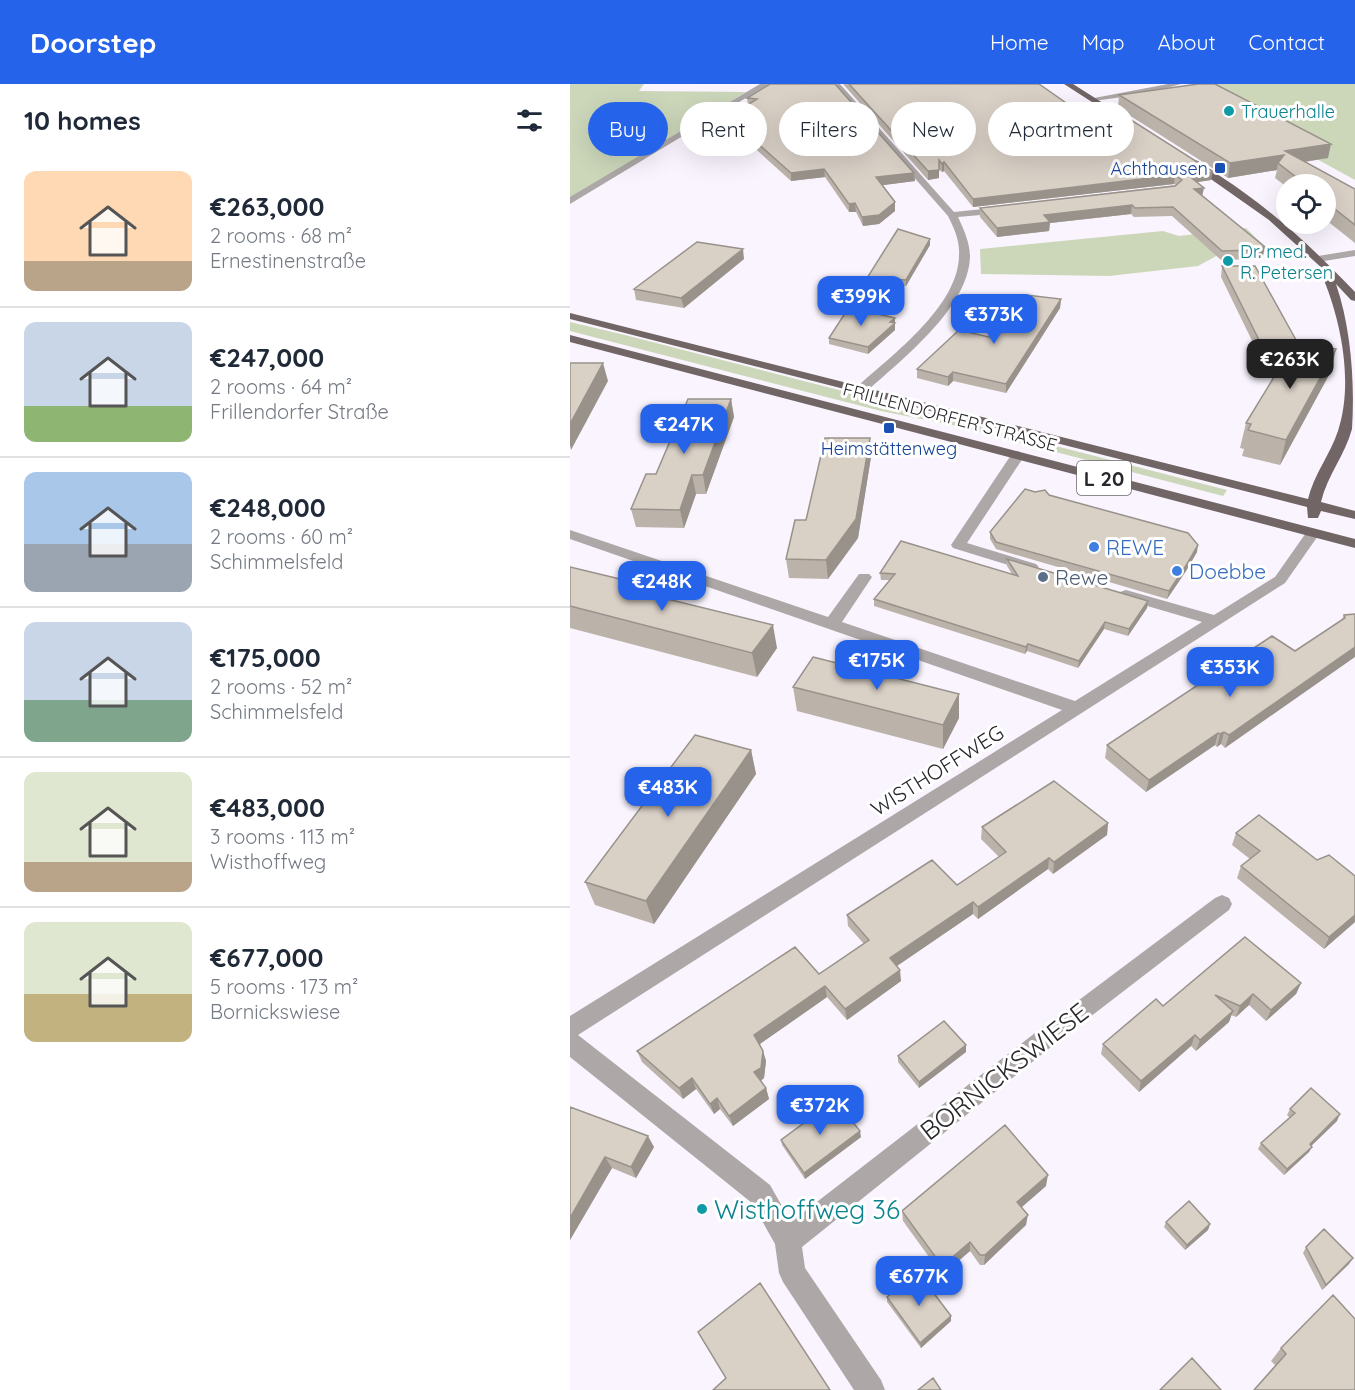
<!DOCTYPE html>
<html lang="en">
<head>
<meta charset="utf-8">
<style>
	:root { --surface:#fff; --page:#f2f2f3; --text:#1f2937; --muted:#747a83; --line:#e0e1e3; --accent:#2563eb }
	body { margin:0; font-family:Quicksand,sans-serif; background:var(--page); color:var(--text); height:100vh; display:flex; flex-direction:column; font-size:22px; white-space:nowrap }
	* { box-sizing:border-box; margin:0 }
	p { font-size:20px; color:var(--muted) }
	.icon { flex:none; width:33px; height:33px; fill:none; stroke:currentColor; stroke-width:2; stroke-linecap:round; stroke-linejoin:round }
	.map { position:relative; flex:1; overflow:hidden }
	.side { display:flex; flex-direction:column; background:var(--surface); width:570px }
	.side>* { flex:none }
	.banner { position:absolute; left:18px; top:18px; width:570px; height:54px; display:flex; gap:12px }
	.tools { position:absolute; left:706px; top:90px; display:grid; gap:12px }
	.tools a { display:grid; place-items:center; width:60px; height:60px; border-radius:50%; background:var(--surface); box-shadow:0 6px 24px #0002; font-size:30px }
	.price { position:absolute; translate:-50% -51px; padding:0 14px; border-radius:12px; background:var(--accent); color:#fff; font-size:20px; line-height:39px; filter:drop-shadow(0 2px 3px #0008) }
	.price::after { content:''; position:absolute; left:50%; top:36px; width:18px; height:14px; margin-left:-9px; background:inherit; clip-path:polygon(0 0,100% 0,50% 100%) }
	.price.active { background:#222; color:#fff }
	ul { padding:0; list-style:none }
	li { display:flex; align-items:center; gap:18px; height:150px; padding:0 24px }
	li+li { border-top:2px solid var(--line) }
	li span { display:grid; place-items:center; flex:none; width:168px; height:120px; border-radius:12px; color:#555 }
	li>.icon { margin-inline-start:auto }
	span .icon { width:72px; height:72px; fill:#fffc; stroke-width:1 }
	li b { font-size:26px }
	h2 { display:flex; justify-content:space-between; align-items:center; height:72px; padding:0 24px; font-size:26px }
	.pill { padding:0 21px; border-radius:27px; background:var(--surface); box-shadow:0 6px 24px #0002; font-size:21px; line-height:54px }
	.pill.active { background:var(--accent); color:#fff }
	header { display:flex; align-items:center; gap:36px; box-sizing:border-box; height:84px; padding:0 30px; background:var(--accent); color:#fff }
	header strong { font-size:28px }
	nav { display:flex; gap:33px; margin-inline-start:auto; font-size:21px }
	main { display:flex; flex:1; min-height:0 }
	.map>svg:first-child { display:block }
	.green { fill:#ccd7ba }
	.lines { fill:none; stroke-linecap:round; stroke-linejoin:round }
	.minor { fill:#ada7a7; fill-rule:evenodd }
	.major { fill:#716565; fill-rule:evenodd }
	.wall { fill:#bbb3aa }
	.shaded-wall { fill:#98928b }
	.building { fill:#d9d0c6; stroke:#98928b; stroke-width:1.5 }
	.culture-dot { fill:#0f9aa8; stroke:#fff; stroke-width:2 }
	.transit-dot { fill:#1a4fb4; stroke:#fff; stroke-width:2 }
	.shop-dot { fill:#3f7fe0; stroke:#fff; stroke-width:2 }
	.service-dot { fill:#5c6f8a; stroke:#fff; stroke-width:2 }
	.labels { text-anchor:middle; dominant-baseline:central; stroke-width:6; stroke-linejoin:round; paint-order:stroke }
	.far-culture-label { font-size:18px; fill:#0d838f; stroke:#fff; text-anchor:start }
	.far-transit-label { font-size:18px; fill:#164399; stroke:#fff; text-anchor:end }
	.far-street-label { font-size:18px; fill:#2a272c; stroke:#fff }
	.shield { fill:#fff; stroke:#6a686b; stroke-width:1.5 }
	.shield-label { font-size:20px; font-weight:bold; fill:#2a272c }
	.shop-label { font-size:21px; fill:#366cbe; stroke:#fff; text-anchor:start }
	.service-label { font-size:21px; fill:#4e5e75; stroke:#fff; text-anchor:start }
	.street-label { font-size:21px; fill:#2a272c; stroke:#fff }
	.near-street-label { font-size:26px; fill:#2a272c; stroke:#fff }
	.near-culture-label { font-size:26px; fill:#0d838f; stroke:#fff; text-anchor:start }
</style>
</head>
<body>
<header>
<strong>Doorstep</strong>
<nav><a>Home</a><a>Map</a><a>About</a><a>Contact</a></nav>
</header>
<main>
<section class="side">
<h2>10 homes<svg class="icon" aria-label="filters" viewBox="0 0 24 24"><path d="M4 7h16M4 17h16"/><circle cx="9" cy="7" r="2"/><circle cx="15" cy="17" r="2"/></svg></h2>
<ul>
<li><span style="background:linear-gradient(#ffd9b3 75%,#b9a48a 0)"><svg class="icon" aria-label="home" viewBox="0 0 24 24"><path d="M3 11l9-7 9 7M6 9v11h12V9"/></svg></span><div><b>€263,000</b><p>2 rooms · 68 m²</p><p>Ernestinenstraße</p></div></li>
<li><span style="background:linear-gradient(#c9d6e8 70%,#8fb573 0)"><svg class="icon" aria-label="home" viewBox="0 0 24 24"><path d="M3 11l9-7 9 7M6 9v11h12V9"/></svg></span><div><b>€247,000</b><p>2 rooms · 64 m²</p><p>Frillendorfer Straße</p></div></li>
<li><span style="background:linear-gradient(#a9c7e8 60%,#9aa5b1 0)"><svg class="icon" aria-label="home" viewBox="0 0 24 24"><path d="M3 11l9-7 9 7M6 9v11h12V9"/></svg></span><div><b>€248,000</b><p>2 rooms · 60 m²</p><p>Schimmelsfeld</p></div></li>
<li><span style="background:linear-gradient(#c9d6e8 65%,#7fa58c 0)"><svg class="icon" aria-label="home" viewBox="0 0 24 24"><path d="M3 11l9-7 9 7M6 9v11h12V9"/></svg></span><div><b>€175,000</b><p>2 rooms · 52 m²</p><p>Schimmelsfeld</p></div></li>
<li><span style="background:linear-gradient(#dfe7d0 75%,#b9a48a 0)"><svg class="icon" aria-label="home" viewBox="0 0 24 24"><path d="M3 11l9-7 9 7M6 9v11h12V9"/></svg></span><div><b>€483,000</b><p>3 rooms · 113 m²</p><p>Wisthoffweg</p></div></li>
<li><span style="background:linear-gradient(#dfe7d0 60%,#c2b280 0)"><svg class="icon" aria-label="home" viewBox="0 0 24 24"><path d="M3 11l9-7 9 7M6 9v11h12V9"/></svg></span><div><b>€677,000</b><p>5 rooms · 173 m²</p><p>Bornickswiese</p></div></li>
</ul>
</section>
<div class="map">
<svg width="785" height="1306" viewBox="0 0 785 1306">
	<rect width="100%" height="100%" fill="#f9f4fe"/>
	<path class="green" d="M0,0H74L69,7L176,8L0,117Z
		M647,0H785V96L623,7Z
		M676,144L697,165L650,170L628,182L539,192L411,190L410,165L593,147L609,152Z
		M0,238L55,251L657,406L653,412L387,342L311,327L0,247Z"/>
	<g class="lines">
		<path class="minor" d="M190,0H199L0,120V113Z
			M262,0H270L384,128L433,123L438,126L433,129L388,133C394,146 400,159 400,173C398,225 331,276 296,308L292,309L286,305L288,302C322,271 389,222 389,171C390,157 384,144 378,132Z
			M598,0H611L575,10L523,17L519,15Z
			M558,35H561V39L531,43L557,60L558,62L554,65L532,66V62L546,60L522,45L476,51L470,54L487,65L488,67L484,70L460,54L474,47Z
			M785,166V172L748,178L743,175L748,172Z
			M448,367L455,371L397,459L466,480L469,483L461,488L383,464L381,461L443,368Z
			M743,445L750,449L715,499L8,951L200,1101L221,1138L465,949L645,814L652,811L659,814L662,820L659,826L481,963L232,1163L235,1184L311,1296L315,1306H284L213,1198L209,1189L205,1160L182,1119L0,973V932L492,626L0,455V446L258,533L289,490H299L302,493L272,538L505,617L632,538L550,514L548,511L550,508L556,506L644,531L705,493L738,446Z"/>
		<path class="major" d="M494,0H503L577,47L570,49Z
			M618,75C629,74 641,86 650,92C701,125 743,164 785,208V217L781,216L766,200C781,244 785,298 782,345C775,371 757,392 751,418L785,427V435L751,427L748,434H738L737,423L0,235V229L738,415C744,390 760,371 768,347C784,298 771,235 751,189L754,186L699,136L618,79Z
			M0,251L785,455V464L0,258Z"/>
	</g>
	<path class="wall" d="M200,0L344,89L345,97L312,101L325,118V127L309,140L293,142L286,128H279L255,93L221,97L159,41L158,33L178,21L177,14Z
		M273,0H469L502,23L546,27L545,34L523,37L540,59L498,63L475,55L476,45L463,51L469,56L481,61L505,65L555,59L557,58L537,44L538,36L641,96L626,98L632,112L693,172L682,173L681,175L651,176L602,132L564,133L561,130L480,139L479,147L427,153L410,133V124L606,101L604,100L403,123L374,87L372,88L369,85V94L358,96Z
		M549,11L758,74L735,78L785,105V159L756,136V100H717V103L705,94L707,86L658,94L548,24Z
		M360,155V161L336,202L297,200V194Z
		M174,175L114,224L66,216L64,205Z
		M652,182L726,256L725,258L766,265L760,289L710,381L672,372L674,365L670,364L676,339L719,267H687L651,193Z
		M491,215L490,224L436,309L383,297L378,302L347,294V285L423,254Z
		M325,234V246L298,270L259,260V254Z
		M161,315L164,333L136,410H126L114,444L66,443L61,425L86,390Z
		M301,373L288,454L258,495L219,494L216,475L236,436Z
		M479,411L627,468L616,487L597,515L426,465L420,455V448Z
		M437,475L578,517L577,524L558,552L534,545L508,584L457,567L455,570L304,522V515L320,496H311L310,489L442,490L437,482Z
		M0,483L207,564L187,593L0,544Z
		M785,530L655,664L651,660L647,663L645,661L576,708L535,674L537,661L725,567L772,535L774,531Z
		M223,603L389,610V634L373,665L227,627Z
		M181,666L186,690L84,840L25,821L15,798Z
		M538,739L537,751L483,790L478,785L408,835L403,830L327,882L331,897L277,936L257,913L190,960L193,967L196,977L194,994L191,997L196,1004L199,1015L163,1042L150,1025L144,1030L126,1005L113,1015L72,978L67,967L249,890L294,860L278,842L277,831L387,801L429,773L411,755L412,743Z
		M666,749L785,838L754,865L667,794L671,782L680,775L662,761Z
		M675,853L731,899L726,910L696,937L679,921L666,933L661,931L659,938L626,967L621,962L569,1008L531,970L533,960L593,922Z
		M396,968L349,1004L328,978V972Z
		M0,1023L84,1063L66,1094L42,1084L0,1156Z
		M720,1025L767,1037L741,1062L739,1068L714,1091L688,1065L691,1059L720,1034L717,1031Z
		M291,1053L235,1095L212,1061L211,1056Z
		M476,1102L452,1123L456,1141L414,1181H410L400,1167L372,1191L333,1137L332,1127Z
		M596,1138L640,1140L638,1146L615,1166L594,1143Z
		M736,1163L779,1180L752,1206L733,1169Z
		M317,1213L381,1237L351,1264L317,1218Z
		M785,1235L706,1282L701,1277L711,1264Z"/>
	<path class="shaded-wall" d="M546,27L545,34L482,43L459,52V44L482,35Z
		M541,49L540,59L498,63V53Z
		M761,60L758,74L712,81L715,67Z
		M714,71L708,79L707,86L658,94L660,79Z
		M369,76V94L358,96V87Z
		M374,78V87L372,88V80Z
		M254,85L255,93L221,97V89Z
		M643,88L641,96L616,100L618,91Z
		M344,89L345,97L307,102L306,93Z
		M605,91L604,100L403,123V115Z
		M634,104L632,113L624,105Z
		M325,118V127L309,140L293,142L292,133Z
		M285,119L286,128H279V120Z
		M562,121L561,130L480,139L479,147L427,153V144L474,131Z
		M360,155V161L336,202V196Z
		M695,163L693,172L682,173L683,166L682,164Z
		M173,165L174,175L114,224L111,214Z
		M491,215L490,224L436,309V300Z
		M325,234V246L298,270V263Z
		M766,265L760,289L710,381L716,356Z
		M33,279L38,297L1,366L0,361V340Z
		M383,288V297L378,302V293Z
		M161,315L164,333L136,410L133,391Z
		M300,354L301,373L288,454L258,495L256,476Z
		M122,391L126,410L114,444L110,426Z
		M628,461L627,468L616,487L597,515L599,507Z
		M79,502L85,526L73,509Z
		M578,517L577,524L558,552L559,545Z
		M535,538L534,545L508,584L509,577Z
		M203,541L207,564L187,593L182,569Z
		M458,560L457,567L455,570L456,563Z
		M785,563V573L655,664L659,651Z
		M389,610V634L373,665V641Z
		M654,648L651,660L647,663L650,650Z
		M648,649L645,661L576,708L579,696Z
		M181,666L186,690L84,840L76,817Z
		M538,739L537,751L483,790L484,778Z
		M479,774L478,785L408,835V823Z
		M403,818V830L321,886L320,874Z
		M785,831V838L754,865L759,853Z
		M330,886L331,897L277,936L275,925Z
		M731,899L726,910L696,937L701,926Z
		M255,902L257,913L187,962L184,951Z
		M683,910L679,921L666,933L670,922Z
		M663,927L659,938L626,967L630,956Z
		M625,951L621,962L569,1008L571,997Z
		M396,961V968L349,1004V998Z
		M193,967L196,977L194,994L187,999L184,988Z
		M122,994L126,1005L113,1015L109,1004Z
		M196,1004L199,1015L163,1042L159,1032Z
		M147,1014L150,1025L144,1030L140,1020Z
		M770,1030L767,1037L737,1066L740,1060Z
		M290,1047L291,1053L235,1095L234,1089Z
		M78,1052L84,1063L66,1094L61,1083Z
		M742,1063L739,1068L714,1091L717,1085Z
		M35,1073L42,1084L0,1156V1134Z
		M478,1091L476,1102L446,1128L447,1118Z
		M458,1131L456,1141L414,1181L415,1171Z
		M640,1140L638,1146L615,1166L617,1161Z
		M400,1158V1167L372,1191V1182Z
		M783,1174L779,1180L752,1206L756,1201Z
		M381,1232V1237L351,1264L350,1259Z"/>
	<path class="building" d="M200,0H265L344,89L306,93L325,118L309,131L292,133L285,119L279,120L254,85L221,89L158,33L187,15L177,14Z
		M279,0H469L502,23L533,19L546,27L482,35L459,44V48L469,56L481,61L505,65L555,59L561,54L560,51L538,36L558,34L643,88L618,91L634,104L624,105L695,163L682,164L683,166L652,167L603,123L565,124L562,121L474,131L480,138L427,144L410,124L605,102L612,96L605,91L403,115L374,78L372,80L369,76V86L358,87Z
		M628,0H645L761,60L715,67L785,105V141L756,118V100H735L708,79L714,71L660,79L549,11Z
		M521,36L541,49L498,53L476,45Z
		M328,145L360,155L336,196L297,194Z
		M127,158L173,165L111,214L64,205Z
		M652,182H685L726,256H689Z
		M456,211L491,215L436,300L383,288L378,293L347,285L389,246L423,254Z
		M279,223L325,234L320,238L325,239L298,263L259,254Z
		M726,257L766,265L716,356L678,346L681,340L676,339Z
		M0,279H33L0,340Z
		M118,315H161L133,391H122L110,426L61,425L76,390H86Z
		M255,354H300L286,435L256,476L216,475L225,436H236Z
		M455,405L465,408L475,406L479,411L618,449L628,461L617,480L599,507L426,458L420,448Z
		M331,457L448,492L437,475L578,517L559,545L535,538L509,577L458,560L456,563L304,515L325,490L310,489Z
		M0,483L79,502L73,509L203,541L182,569L0,522Z
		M785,530V563L659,651L654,648L650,650L648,649L579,696L537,661L702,552L725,567L775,534L774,531Z
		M243,573L389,610L373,641L223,603Z
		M125,651L181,666L76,817L15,798Z
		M484,697L538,739L484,778L479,774L408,823L403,818L320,874L330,886L275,925L255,902L184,951L193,967L191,984L184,988L196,1004L159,1032L147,1014L140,1020L122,994L109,1004L67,967L225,863L249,890L299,856L277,831L362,776L387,801L436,768L412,743Z
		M689,731L747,776L759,771L785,792V831L759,853L671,782L690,767L666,749Z
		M675,853L731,899L701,926L683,910L670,922L645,911L663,927L630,956L625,951L571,997L533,960L586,915L593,922Z
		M374,937L396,961L349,998L328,972Z
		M741,1004L770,1030L740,1060L742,1063L717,1085L691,1059L725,1029L720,1025Z
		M265,1016L290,1047L234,1089L211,1056Z
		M0,1023L78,1052L61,1083L35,1073L0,1134Z
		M435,1041L478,1091L447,1118L458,1131L415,1171H410L400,1158L372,1182L332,1127Z
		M619,1117L640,1140L617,1161L596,1138Z
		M754,1145L783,1174L756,1201L736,1163Z
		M347,1187L381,1232L350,1259L317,1213Z
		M190,1199L260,1306H143L156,1294L128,1248Z
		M763,1211L785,1235V1306H684L716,1270L711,1264Z
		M622,1274L651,1306H590Z
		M363,1294L371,1306H348Z"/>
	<g class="culture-dot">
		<circle cx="659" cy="27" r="6"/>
		<circle cx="658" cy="177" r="6"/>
		<circle cx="132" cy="1125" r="6"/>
	</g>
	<g class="transit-dot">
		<rect x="644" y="78" width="12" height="12" rx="3"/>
		<rect x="313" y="338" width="12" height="12" rx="3"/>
	</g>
	<g class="shop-dot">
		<circle cx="524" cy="463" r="6"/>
		<circle cx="607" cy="487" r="6"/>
	</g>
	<circle class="service-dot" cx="473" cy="493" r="6"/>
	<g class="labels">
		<g class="far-culture-label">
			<text x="671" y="27">Trauerhalle</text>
			<text x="670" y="167">Dr. med.<tspan x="670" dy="21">R. Petersen</tspan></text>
		</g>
		<g class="far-transit-label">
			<text x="638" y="84">Achthausen</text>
			<text x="319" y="364" text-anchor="middle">Heimstättenweg</text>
		</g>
		<g class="far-street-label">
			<text transform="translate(380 333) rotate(15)">FRILLENDORFER STRASSE</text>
		</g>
		<rect class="shield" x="507" y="377" width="54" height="34" rx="4.5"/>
		<g class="shield-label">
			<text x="534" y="394">L 20</text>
		</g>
		<g class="shop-label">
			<text x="536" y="463">REWE</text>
			<text x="619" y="487">Doebbe</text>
		</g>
		<g class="service-label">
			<text x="485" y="493">Rewe</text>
		</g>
		<g class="street-label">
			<text transform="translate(367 686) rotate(-32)">WISTHOFFWEG</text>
		</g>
		<g class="near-street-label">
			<text transform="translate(434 987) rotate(-38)">BORNICKSWIESE</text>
		</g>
		<g class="near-culture-label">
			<text x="144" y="1125">Wisthoffweg 36</text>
		</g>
	</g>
</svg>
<div class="tools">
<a><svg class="icon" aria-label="locate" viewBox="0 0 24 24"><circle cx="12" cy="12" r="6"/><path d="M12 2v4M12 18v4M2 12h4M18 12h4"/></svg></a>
</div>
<b class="price" style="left:291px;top:243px">€399K</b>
<b class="price" style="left:424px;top:261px">€373K</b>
<b class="price active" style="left:720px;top:306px">€263K</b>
<b class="price" style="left:114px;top:371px">€247K</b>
<b class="price" style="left:92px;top:528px">€248K</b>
<b class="price" style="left:307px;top:607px">€175K</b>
<b class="price" style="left:660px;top:614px">€353K</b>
<b class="price" style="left:98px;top:734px">€483K</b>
<b class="price" style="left:250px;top:1052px">€372K</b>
<b class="price" style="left:349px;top:1223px">€677K</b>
<div class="banner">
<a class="pill active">Buy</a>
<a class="pill">Rent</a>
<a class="pill">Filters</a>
<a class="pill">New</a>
<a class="pill">Apartment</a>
</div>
</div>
</main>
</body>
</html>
